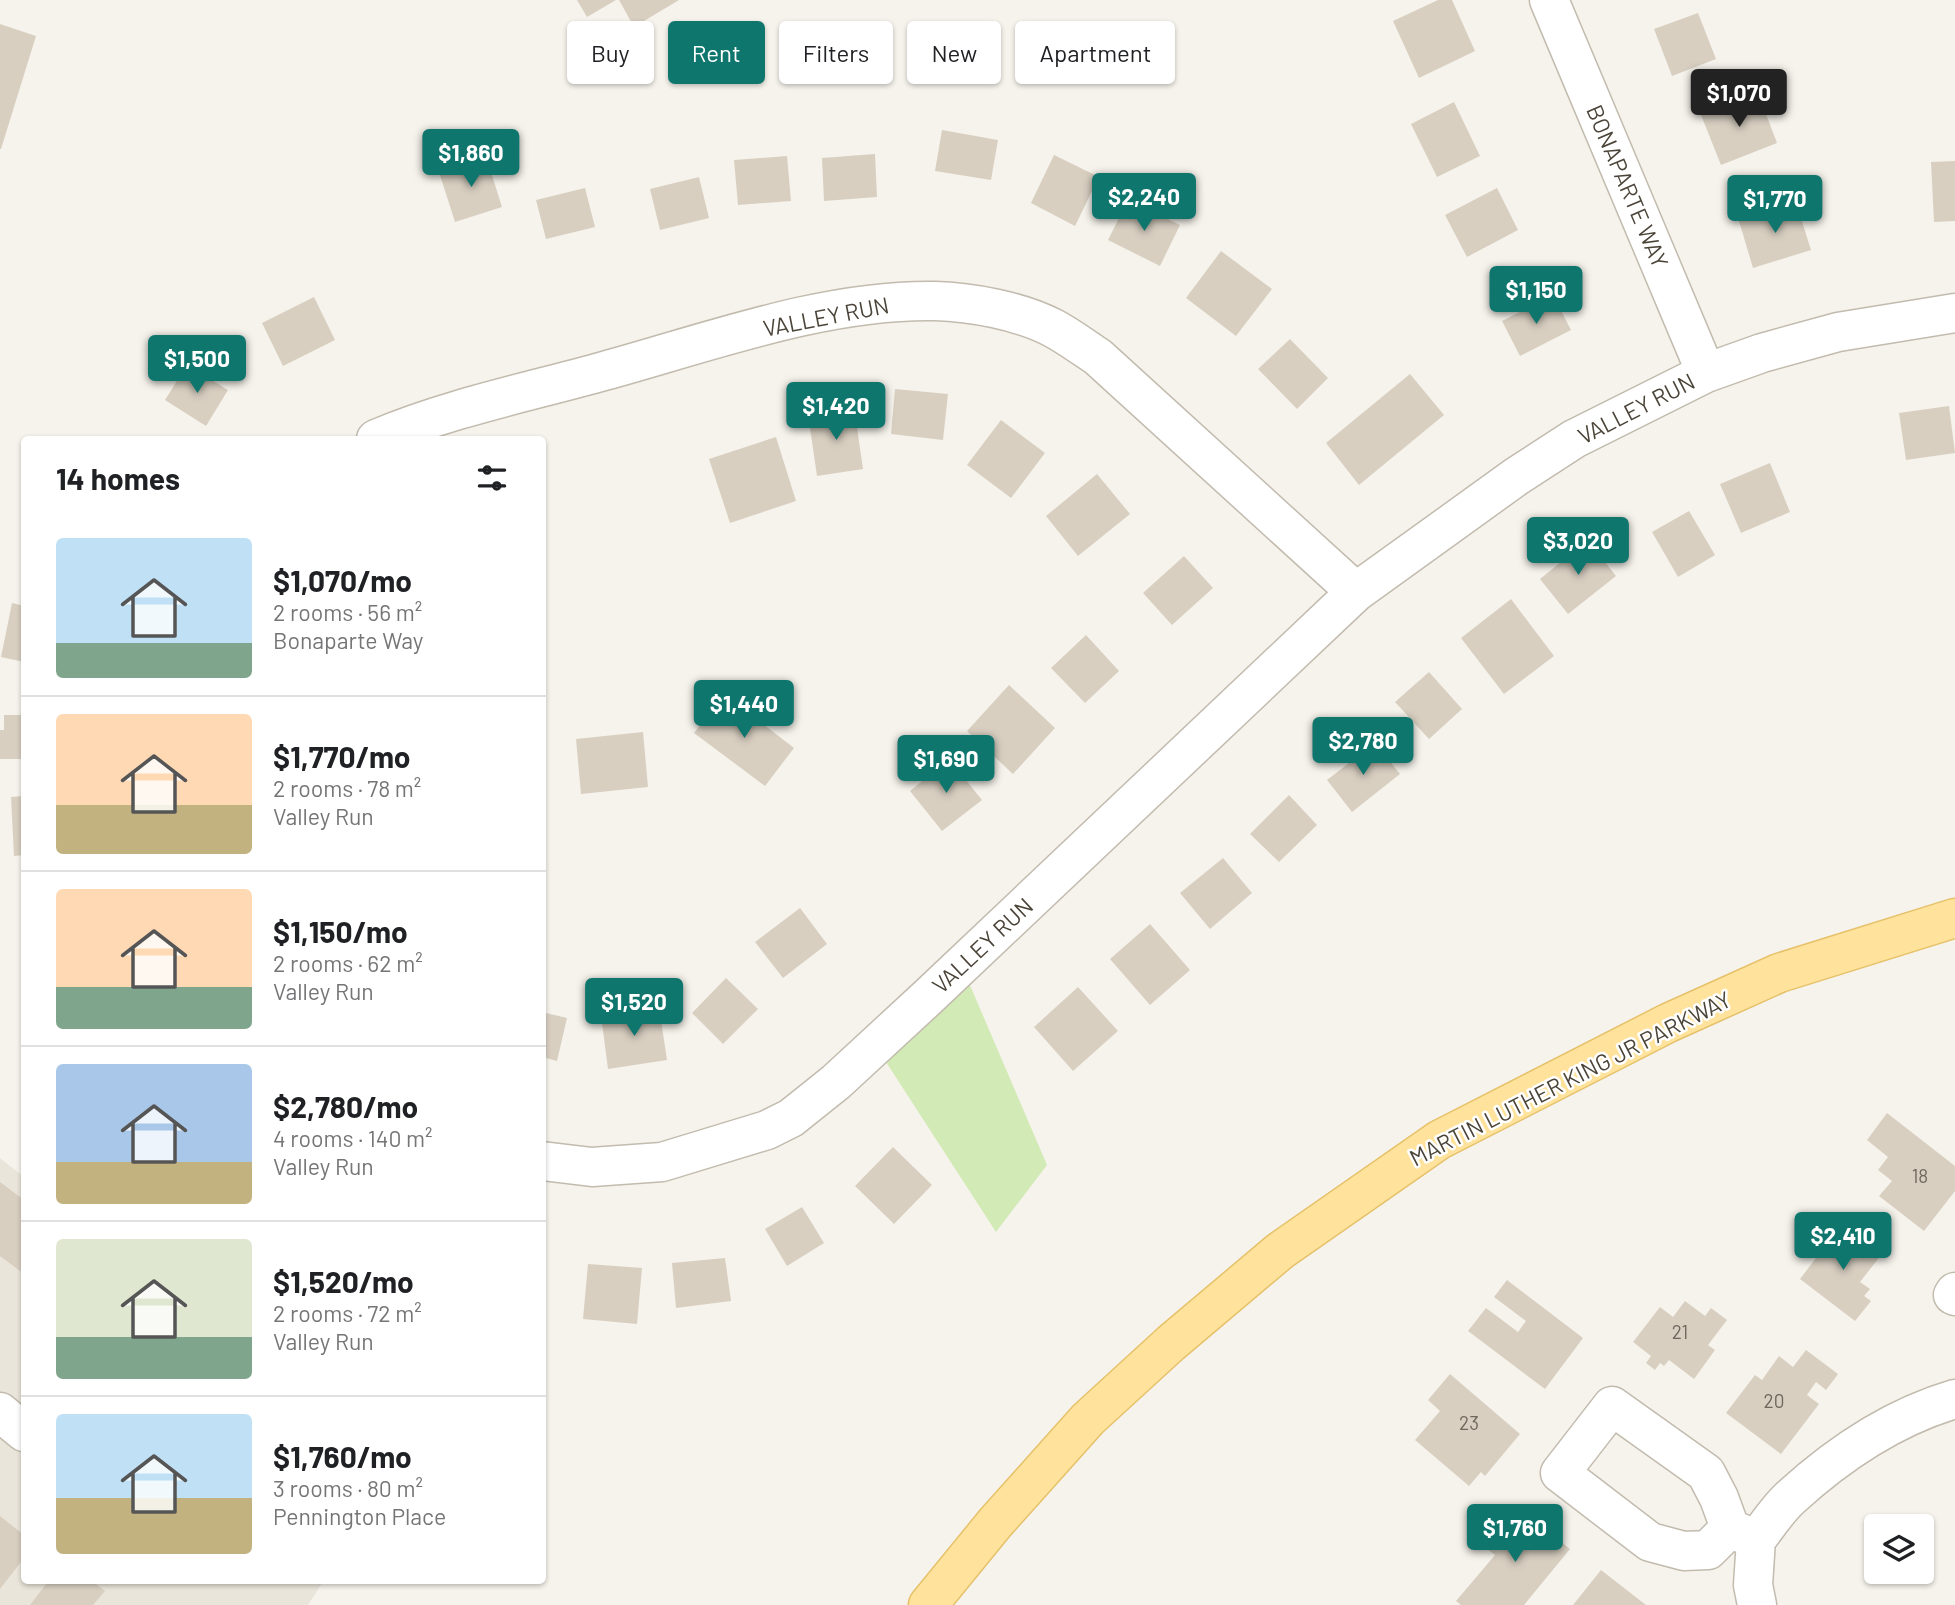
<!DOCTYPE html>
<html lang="en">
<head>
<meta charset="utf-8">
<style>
	:root { --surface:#fff; --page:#f2f2f2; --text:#202124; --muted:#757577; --line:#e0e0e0; --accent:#0f766e }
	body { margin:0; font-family:Barlow,sans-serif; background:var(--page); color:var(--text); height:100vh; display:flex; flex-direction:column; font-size:26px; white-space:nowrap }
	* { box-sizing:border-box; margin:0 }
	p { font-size:23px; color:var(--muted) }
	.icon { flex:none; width:38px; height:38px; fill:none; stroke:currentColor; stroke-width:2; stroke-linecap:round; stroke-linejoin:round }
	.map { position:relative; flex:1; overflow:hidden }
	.sheet { position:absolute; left:21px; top:436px; width:525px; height:1148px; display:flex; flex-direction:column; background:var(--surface); border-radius:7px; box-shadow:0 2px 5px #0004 }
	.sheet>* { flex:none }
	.top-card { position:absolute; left:567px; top:21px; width:665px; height:63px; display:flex; gap:14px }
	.fabs { position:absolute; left:1864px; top:1514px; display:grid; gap:14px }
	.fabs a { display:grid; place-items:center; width:70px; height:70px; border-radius:7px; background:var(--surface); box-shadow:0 2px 5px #0004; font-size:35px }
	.price { position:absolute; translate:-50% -60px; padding:0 16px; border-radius:7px; background:var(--accent); color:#fff; font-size:23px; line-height:46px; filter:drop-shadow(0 2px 4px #0008) }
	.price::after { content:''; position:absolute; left:50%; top:42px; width:21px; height:16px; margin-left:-10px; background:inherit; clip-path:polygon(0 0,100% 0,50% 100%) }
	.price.selected { background:#222; color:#fff }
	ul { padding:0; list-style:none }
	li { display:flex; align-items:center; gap:21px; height:175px; padding:0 35px }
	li+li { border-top:2px solid var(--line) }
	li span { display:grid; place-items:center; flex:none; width:196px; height:140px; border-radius:7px; color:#555 }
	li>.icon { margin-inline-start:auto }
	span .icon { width:84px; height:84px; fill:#fffc; stroke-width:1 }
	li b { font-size:30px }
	h2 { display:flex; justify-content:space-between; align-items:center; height:84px; padding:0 35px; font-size:30px }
	.chip { padding:0 24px; border-radius:7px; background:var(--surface); box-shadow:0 2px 5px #0004; font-size:24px; line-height:63px }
	.chip.selected { background:var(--accent); color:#fff }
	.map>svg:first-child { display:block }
	.residential { fill:#eae5da }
	.green { fill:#d2eab5 }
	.building { fill:#d8cfc1 }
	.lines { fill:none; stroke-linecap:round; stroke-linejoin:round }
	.minor-casing { stroke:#c2bbae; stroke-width:41 }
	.major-casing { stroke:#e6c16a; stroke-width:41 }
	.minor { stroke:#fff; stroke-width:38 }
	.major { stroke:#ffe39c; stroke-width:38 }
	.labels { text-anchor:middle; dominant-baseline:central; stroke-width:5; stroke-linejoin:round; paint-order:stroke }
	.number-label { font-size:19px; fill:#6e675b }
	.street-label { font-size:23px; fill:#4b4439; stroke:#fff }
</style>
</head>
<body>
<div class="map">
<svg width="1955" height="1605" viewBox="0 0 1955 1605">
	<rect width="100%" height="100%" fill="#f6f3ec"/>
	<path class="residential" d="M0,1158L24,1177V1580H324L308,1605H0Z"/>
	<path class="green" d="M969,983L1047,1165L996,1232L886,1062Z"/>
	<path class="building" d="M577,0H616L587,17Z
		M619,0H679L634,27Z
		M1438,0H1452L1475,51L1419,78L1393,21Z
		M1698,13L1716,59L1672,76L1654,29Z
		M0,24L36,36L1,149H0Z
		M1758,93L1777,143L1721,165L1701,115Z
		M1454,102L1480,156L1437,177L1411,124Z
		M942,130L998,140L991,180L935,171Z
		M875,154L877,197L824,201L822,158Z
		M1054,155L1099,177L1075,226L1031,203Z
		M486,156L502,207L455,222L439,172Z
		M787,156L791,201L738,205L734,160Z
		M1955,161V221L1934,222L1931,162Z
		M699,177L709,218L660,230L650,189Z
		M585,188L595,227L546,239L536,200Z
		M1497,188L1518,230L1467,257L1445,215Z
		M1128,200L1180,225L1160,266L1108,240Z
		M1796,202L1811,250L1753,268L1739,221Z
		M1221,251L1272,289L1236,336L1186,298Z
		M1553,295L1571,330L1520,356L1502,321Z
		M314,297L335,340L283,366L262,323Z
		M1290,339L1328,378L1297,409L1258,369Z
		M187,365L228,390L206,426L165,400Z
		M1410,374L1444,415L1359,485L1326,443Z
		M895,389L948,394L943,440L891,434Z
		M1949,406L1955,453L1906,460L1899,413Z
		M854,407L863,469L817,476L808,414Z
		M1001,420L1045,453L1011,498L967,465Z
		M776,437L796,501L730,523L709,459Z
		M1770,463L1790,512L1741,533L1720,484Z
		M1097,474L1130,514L1078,556L1046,516Z
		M1689,511L1715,555L1678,577L1652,532Z
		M1588,540L1616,576L1568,614L1540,579Z
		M1184,556L1213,588L1172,625L1143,593Z
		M1511,599L1554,656L1504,694L1461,638Z
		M12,603L24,606V662L1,657Z
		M1086,635L1119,671L1085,703L1051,668Z
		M1429,672L1462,709L1429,739L1395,702Z
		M1009,685L1055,728L1013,774L967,731Z
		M724,694L794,748L765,786L694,733Z
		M4,715H24V759H0V730H4Z
		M643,732L648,787L581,794L576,739Z
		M1375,743L1400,774L1352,812L1327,780Z
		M949,759L982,800L942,831L910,791Z
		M1289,795L1317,825L1279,862L1250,834Z
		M24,796V855L14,856L11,797Z
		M1223,858L1252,893L1210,929L1180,893Z
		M800,908L827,944L783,978L755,942Z
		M1150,924L1190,970L1150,1005L1110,959Z
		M726,978L758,1009L723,1044L692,1013Z
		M1078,987L1118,1031L1073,1071L1034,1027Z
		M659,1007L667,1060L608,1069L601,1015Z
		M542,1012L567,1018L557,1061L542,1057Z
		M1887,1113L1955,1166V1191L1924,1231L1879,1196L1892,1181L1878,1170L1888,1157L1867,1140Z
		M893,1147L932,1185L894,1224L855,1186Z
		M0,1182L24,1200V1274L0,1256Z
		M802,1207L824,1243L787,1266L765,1229Z
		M1842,1224L1881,1255L1860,1282L1870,1289L1864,1296L1871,1301L1855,1321L1800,1279Z
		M725,1258L731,1301L676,1308L672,1263Z
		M588,1264L642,1268L637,1324L583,1319Z
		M1507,1280L1583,1338L1545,1389L1468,1331L1486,1308L1518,1332L1526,1321L1494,1297Z
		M1685,1301L1705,1316L1711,1308L1727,1320L1708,1345L1715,1350L1694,1379L1669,1360L1664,1366L1660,1363L1655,1370L1646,1363L1651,1356L1633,1342L1660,1307L1673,1317Z
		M1806,1350L1838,1374L1826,1390L1816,1382L1807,1395L1819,1404L1781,1454L1726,1413L1755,1375L1762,1380L1779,1356L1793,1367Z
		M1450,1374L1520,1434L1485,1476L1481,1472L1469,1486L1415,1440L1440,1411L1428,1400Z
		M1526,1514L1570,1549L1524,1605H1461L1456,1601L1495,1555L1481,1544L1503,1517L1516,1527Z
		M0,1516L24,1535V1558L0,1589Z
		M1601,1570L1646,1605H1573Z
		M49,1580H91L105,1591L93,1605H30Z"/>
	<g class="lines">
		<defs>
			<path id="minor" d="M1549,0L1706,373
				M376,439C449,408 529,392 604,371C710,342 825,299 935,301C972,302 1020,311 1053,328C1068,336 1083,347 1098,357L1356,592L927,998L836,1082L791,1118L767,1130L662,1162L592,1167L542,1161
				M1356,592L1517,476L1574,439L1706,373L1762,353L1838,332L1955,313
				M1955,1292L1953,1295L1955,1296
				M1612,1406L1706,1473L1719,1498L1730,1528L1708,1550L1684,1551L1650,1542L1560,1473Z
				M0,1412L24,1432
				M1730,1528L1756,1540C1767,1526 1777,1510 1790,1498C1837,1455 1894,1417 1955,1399
				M1756,1540L1753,1585L1757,1605"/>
			<path id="major" d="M928,1605L995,1523L1088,1419L1171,1343L1280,1251L1439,1140L1668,1023L1779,973L1955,918"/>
		</defs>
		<use href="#minor" class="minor-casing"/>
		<use href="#major" class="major-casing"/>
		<use href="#minor" class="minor"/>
		<use href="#major" class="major"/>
	</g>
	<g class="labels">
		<g class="number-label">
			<text x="1920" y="1175">18</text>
			<text x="1680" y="1331">21</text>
			<text x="1774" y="1400">20</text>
			<text x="1469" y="1422">23</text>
		</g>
		<g class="street-label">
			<text transform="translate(1628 186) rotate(67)">BONAPARTE WAY</text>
			<text transform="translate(826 316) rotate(-11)">VALLEY RUN</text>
			<text transform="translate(1636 408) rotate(-27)">VALLEY RUN</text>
			<text transform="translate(982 945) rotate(-43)">VALLEY RUN</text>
			<text transform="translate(1570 1078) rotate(-27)">MARTIN LUTHER KING JR PARKWAY</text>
		</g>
	</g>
</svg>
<div class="fabs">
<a><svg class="icon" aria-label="layers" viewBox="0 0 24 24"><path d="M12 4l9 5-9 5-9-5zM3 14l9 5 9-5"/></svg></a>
</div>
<b class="price selected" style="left:1739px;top:129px">$1,070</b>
<b class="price" style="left:471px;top:189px">$1,860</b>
<b class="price" style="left:1144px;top:233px">$2,240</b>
<b class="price" style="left:1775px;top:235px">$1,770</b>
<b class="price" style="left:1536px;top:326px">$1,150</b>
<b class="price" style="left:197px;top:395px">$1,500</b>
<b class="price" style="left:836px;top:442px">$1,420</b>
<b class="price" style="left:1578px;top:577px">$3,020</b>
<b class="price" style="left:744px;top:740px">$1,440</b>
<b class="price" style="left:1363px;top:777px">$2,780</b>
<b class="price" style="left:946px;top:795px">$1,690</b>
<b class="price" style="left:634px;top:1038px">$1,520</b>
<b class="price" style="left:1843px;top:1272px">$2,410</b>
<b class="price" style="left:1515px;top:1564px">$1,760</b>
<div class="top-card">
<a class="chip">Buy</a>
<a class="chip selected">Rent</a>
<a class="chip">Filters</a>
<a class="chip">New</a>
<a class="chip">Apartment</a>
</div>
<section class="sheet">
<h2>14 homes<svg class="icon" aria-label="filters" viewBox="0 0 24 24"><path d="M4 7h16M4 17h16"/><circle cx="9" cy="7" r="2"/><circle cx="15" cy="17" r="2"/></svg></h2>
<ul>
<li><span style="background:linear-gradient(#bfe0f5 75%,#7fa58c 0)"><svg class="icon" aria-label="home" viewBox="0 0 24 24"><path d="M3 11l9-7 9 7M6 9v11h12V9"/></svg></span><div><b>$1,070/mo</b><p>2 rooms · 56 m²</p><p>Bonaparte Way</p></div></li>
<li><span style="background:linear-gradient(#ffd9b3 65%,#c2b280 0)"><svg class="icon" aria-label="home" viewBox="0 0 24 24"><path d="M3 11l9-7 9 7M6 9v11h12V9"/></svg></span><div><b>$1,770/mo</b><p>2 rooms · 78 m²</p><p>Valley Run</p></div></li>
<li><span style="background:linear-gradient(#ffd9b3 70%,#7fa58c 0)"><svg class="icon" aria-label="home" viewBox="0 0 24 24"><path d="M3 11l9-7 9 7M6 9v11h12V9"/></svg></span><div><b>$1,150/mo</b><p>2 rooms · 62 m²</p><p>Valley Run</p></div></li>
<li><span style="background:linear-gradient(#a9c7e8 70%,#c2b280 0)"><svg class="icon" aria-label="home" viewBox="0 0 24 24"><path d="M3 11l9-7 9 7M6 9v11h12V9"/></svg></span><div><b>$2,780/mo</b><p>4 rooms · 140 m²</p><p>Valley Run</p></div></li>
<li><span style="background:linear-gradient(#dfe7d0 70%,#7fa58c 0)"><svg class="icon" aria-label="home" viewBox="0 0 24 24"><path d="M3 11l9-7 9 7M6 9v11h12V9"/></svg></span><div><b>$1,520/mo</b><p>2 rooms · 72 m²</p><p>Valley Run</p></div></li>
<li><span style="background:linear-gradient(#bfe0f5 60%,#c2b280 0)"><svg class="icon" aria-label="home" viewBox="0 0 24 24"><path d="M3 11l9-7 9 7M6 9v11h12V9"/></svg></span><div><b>$1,760/mo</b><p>3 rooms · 80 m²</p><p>Pennington Place</p></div></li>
</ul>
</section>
</div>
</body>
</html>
